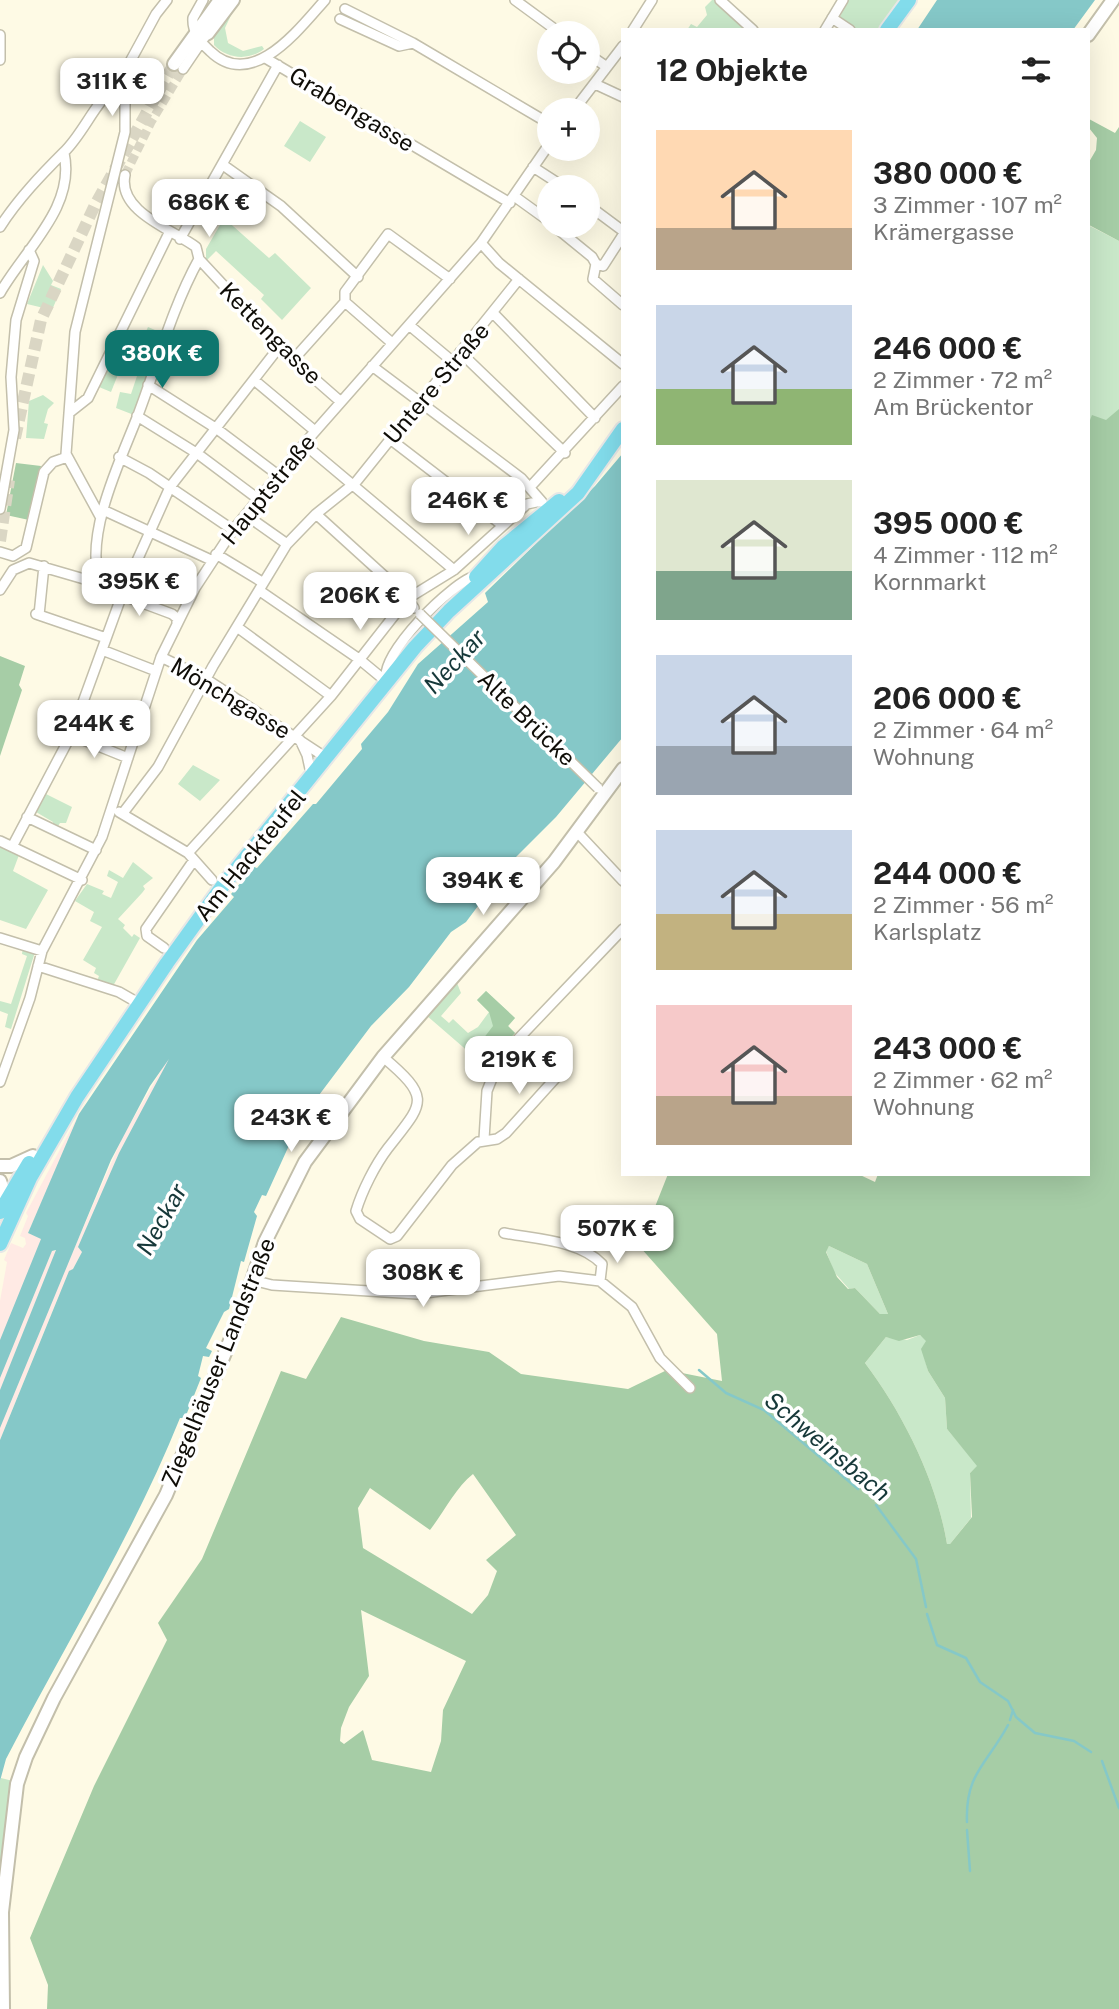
<!DOCTYPE html>
<html lang="de">
<head>
<meta charset="utf-8">
<style>
	:root { --surface:#fff; --page:#f6f6f6; --text:#222; --muted:#767676; --accent:#0f766e }
	body { margin:0; font-family:"Public Sans",sans-serif; background:var(--page); color:var(--text); height:100vh; display:flex; flex-direction:column; font-size:26px; white-space:nowrap }
	* { box-sizing:border-box; margin:0 }
	p { font-size:23px; color:var(--muted) }
	.icon { flex:none; width:38px; height:38px; fill:none; stroke:currentColor; stroke-width:2; stroke-linecap:round; stroke-linejoin:round }
	.map { position:relative; flex:1; overflow:hidden }
	.details { position:absolute; left:621px; top:28px; width:469px; height:1148px; display:flex; flex-direction:column; background:var(--surface); border-radius:0px; box-shadow:0 7px 28px #0002 }
	.details>* { flex:none }
	.fabs { position:absolute; left:537px; top:21px; display:grid; gap:14px }
	.fabs a { display:grid; place-items:center; width:63px; height:63px; border-radius:50%; background:var(--surface); box-shadow:0 7px 28px #0002; font-size:35px }
	.price { position:absolute; translate:-50% -60px; padding:0 16px; border-radius:14px; background:#fff; color:#222; font-size:23px; line-height:46px; filter:drop-shadow(0 2px 4px #0008) }
	.price::after { content:''; position:absolute; left:50%; top:42px; width:21px; height:16px; margin-left:-10px; background:inherit; clip-path:polygon(0 0,100% 0,50% 100%) }
	.price.active { background:var(--accent); color:#fff }
	ul { padding:0; list-style:none }
	li { display:flex; align-items:center; gap:21px; height:175px; padding:0 35px }
	li span { display:grid; place-items:center; flex:none; width:196px; height:140px; border-radius:0px; color:#555 }
	li>.icon { margin-inline-start:auto }
	span .icon { width:84px; height:84px; fill:#fffc; stroke-width:1 }
	li b { font-size:30px }
	h2 { display:flex; justify-content:space-between; align-items:center; height:84px; padding:0 35px; font-size:30px }
	.map>svg:first-child { display:block }
	.industrial { fill:#ffeae4 }
	.green { fill:#c9e8c9 }
	.forest { fill:#a6cda6; fill-rule:evenodd }
	.water { fill:#85c8c8 }
	.lines { fill:none; stroke-linecap:round; stroke-linejoin:round }
	.stream { stroke:#85c8c8; stroke-width:2.5 }
	.street-tunnel { stroke:#dad6c4; stroke-width:9; stroke-dasharray:9 4.5; stroke-linecap:butt }
	.secondary-tunnel { stroke:#dad6c4; stroke-width:12; stroke-dasharray:12 6; stroke-linecap:butt }
	.street-casing { stroke:#c3bfab; stroke-width:12 }
	.secondary-casing { stroke:#c3bfab; stroke-width:16 }
	.primary-casing { stroke:#e7e7e6; stroke-width:18 }
	.street { stroke:#fff; stroke-width:9 }
	.secondary { stroke:#fff; stroke-width:12 }
	.primary { stroke:#82dceb; stroke-width:14 }
	.street-bridge-casing { stroke:#c3bfab; stroke-width:12; stroke-linecap:butt }
	.street-bridge { stroke:#fff; stroke-width:9 }
	.labels { text-anchor:middle; dominant-baseline:central; stroke-width:7; stroke-linejoin:round; paint-order:stroke }
	.street-label { font-size:23px; fill:#0f0d07; stroke:#fff }
	.water-label { font-size:24px; font-style:italic; fill:#163839; stroke:#fff }
</style>
</head>
<body>
<div class="map">
<svg width="1119" height="2009" viewBox="0 0 1119 2009">
	<rect width="100%" height="100%" fill="#fefae5"/>
	<path class="industrial" d="M168,1059L170,1062L119,1153L80,1248L82,1252L59,1295L0,1440V1301L7,1262L4,1260L11,1243L23,1248L26,1244L25,1238L20,1236L28,1216L26,1213L87,1099L28,1233L42,1239V1274L52,1251H57L60,1281L123,1136Z"/>
	<path class="green" d="M712,0H714L749,30H687L691,24L697,27L707,15L705,7Z
		M847,0H902L882,30H858L840,17Z
		M233,11L225,28L228,43L243,51L262,46L264,49C249,61 227,59 214,45V36Z
		M300,121L326,137L310,162L284,146Z
		M224,218L269,258L275,253L311,288L282,320L261,299L264,295L216,251L206,261V249Z
		M1088,225L1119,241V441L1088,449Z
		M43,265L53,281L51,285L61,289L52,310L27,304Z
		M148,327L162,333L134,415L116,408L120,392L131,394L138,373L121,367L111,392L99,387L119,346L136,353Z
		M43,395L54,403L48,409L44,423L48,424L44,439L26,438L29,401Z
		M193,765L220,780L200,801L178,784Z
		M44,793L72,807L66,823H60L56,829L53,827V822L36,812Z
		M0,845L19,855L13,871L48,890L26,929L0,920Z
		M133,862L153,878L143,886L145,889L142,893L118,919L125,925L123,928L132,937L134,934L140,938L113,986L97,981L99,976L94,973L96,968L83,960L102,927L90,921L94,912L75,901L87,884L104,891L102,894L111,898L118,882L107,876L109,870L123,878Z
		M23,947L35,952L11,1029L5,1027L8,1014L0,1011V1001L11,1004L27,956L22,954Z
		M457,983L461,993L441,1016L449,1023L453,1019L468,1033L478,1027L489,1012L477,1000L486,991L515,1018L508,1026L515,1033L485,1066L426,1015Z
		M829,1246L867,1264L888,1314H880L855,1288L849,1289L834,1272L826,1251Z
		M920,1335L927,1341L922,1349L928,1371L945,1398L947,1429L978,1466L970,1473L971,1518L950,1544H947C937,1482 903,1413 865,1363L886,1337L907,1340Z
		M1,1778L13,1781L0,1895V1781Z"/>
	<path class="forest" d="M1089,119L1115,133L1119,127V241L1089,225V162L1096,150L1097,138L1089,128Z
		M1119,409V2009H47L48,1985L30,1938L94,1786L167,1640L158,1623L202,1559L281,1371L306,1379L341,1317L424,1341L489,1352L521,1374L628,1389L667,1370L722,1381L717,1334L632,1238L647,1227L668,1174H858L875,1182L878,1174H1088V425L1092,415L1106,420ZM829,1246L867,1264L888,1314H880L855,1288L848,1289L837,1277L826,1252ZM920,1335L926,1341L921,1349L928,1371L945,1398L947,1429L977,1466L970,1473L972,1517L950,1544H947C937,1482 903,1413 865,1363L886,1337L899,1341ZM473,1474L516,1535L486,1560L497,1571L488,1595L472,1614L363,1548L358,1508L370,1488L430,1530C444,1512 456,1487 473,1474ZM361,1610L466,1661L443,1710L441,1741L431,1772L372,1760L363,1730L344,1744L340,1741L341,1728L349,1707L369,1676Z
		M16,463L41,466L29,520L6,515Z
		M0,656L25,666L19,685L22,690L0,756Z
		M486,991L515,1018L508,1026L515,1033L485,1066L477,1058L483,1039L493,1026L489,1012L477,1000Z"/>
	<path class="water" d="M937,0H1095L1073,30H917Z
		M623,453V737L556,817L511,862L466,922L451,932L409,987L371,1026L301,1119L266,1196L262,1195L254,1212L257,1216L244,1262L241,1261L229,1309L224,1312L206,1348L212,1351L209,1357L203,1356L198,1376L201,1378L185,1418H180C133,1535 65,1645 6,1759L0,1781V1440L69,1271L73,1269L82,1252L78,1247L119,1153L169,1059L150,1086L111,1160L0,1428V1390L56,1250L52,1251L0,1378V1340L41,1239L28,1233L79,1114L197,940L234,897L231,894L254,867L257,868L313,804H316L362,749L361,744L388,712L418,664L488,602L485,593L595,486Z"/>
	<g class="lines">
		<path class="stream" d="M699,1370L726,1393L764,1410L858,1489
			M876,1505L916,1559L926,1607
			M927,1614L937,1645L966,1658L980,1682L1008,1701L1016,1717L1035,1733L1074,1741L1091,1752
			M1010,1720L1013,1710
			M1102,1761L1119,1808
			M967,1822C965,1773 988,1763 1008,1725
			M967,1830L970,1871"/>
		<path class="street-tunnel" d="M125,175L151,122L183,69"/>
		<path class="secondary-tunnel" d="M15,438L41,320L95,205L174,64
			M0,541L9,480"/>
		<defs>
			<path id="street" d="M203,0L193,18C192,31 201,43 210,51C252,92 299,29 325,0
				M515,0L560,33
				M720,0L753,30
				M832,18L850,30
				M340,19L399,46L413,43L345,9
				M633,30L652,0
				M825,30L843,0
				M0,35V60
				M413,43L550,124
				M588,54L607,67
				M267,59L510,203
				M183,69L204,38
				M595,84L623,97
				M574,110L623,46
				M223,165L281,206L358,277
				M533,167L564,187
				M125,175C117,212 174,230 196,247L199,259L293,360L341,402
				M514,196L550,222
				M588,205L623,231
				M554,226L592,257L596,264L593,279L623,305
				M0,227C18,199 41,175 64,152C85,132 97,96 123,81
				M180,239L278,65
				M481,243L499,263L623,364
				M596,264L603,266L623,235
				M0,293C25,249 76,207 64,153
				M345,302L392,343
				M494,314L595,418
				M409,325L452,361
				M460,352L565,453
				M293,360L345,302V292L388,234L450,279
				M372,366L521,478L542,502
				M254,380L315,431
				M148,385L217,429L278,475
				M69,413L88,398L169,233
				M137,416L198,454L258,499
				M390,439L502,525
				M304,444L454,570
				M119,457L149,473L233,530
				M531,486L623,386
				M0,509L14,430L11,377L16,320L34,261L29,250
				M103,510L211,560
				M316,514L403,593L414,608
				M246,515L287,544
				M101,518L66,454L75,332L125,132V71L156,14L167,0
				M0,552L13,556L26,548L44,472L53,462L67,457
				M216,554L262,582
				M0,590L13,570L29,563L91,581L100,579
				M260,591L359,659L388,683
				M123,592L105,583L98,575C87,528 122,457 138,415C158,362 172,308 199,259
				M121,595L172,614L177,618V623
				M36,614L106,638
				M39,615L44,566
				M237,627L331,696
				M102,650L156,671
				M161,657L206,679L328,759
				M387,681C376,657 454,580 476,576
				M71,735L128,758
				M300,740L307,755L312,778
				M119,812L188,853L212,880
				M123,813L158,767L213,666L287,544L316,514L356,482L519,279
				M27,817L96,850
				M577,832L623,881
				M0,841L82,880
				M13,845L71,735L123,592L170,487L280,346
				M188,853L331,696L407,599L454,570L527,504L541,501
				M0,938L42,951
				M164,948L147,936L146,929L194,860
				M38,966L119,992L140,1004
				M383,1057C433,1099 423,1103 388,1148C375,1165 362,1191 356,1211L360,1219L390,1239L397,1236L452,1165L478,1142L497,1139L506,1133L561,1072
				M0,1082L30,998L42,951L102,837L161,657L195,588L233,530L304,444L481,243L550,143
				M484,1139L487,1091L500,1058L623,929
				M504,1233C535,1239 579,1240 602,1264L600,1281
				M253,1280L272,1285L417,1294L559,1276L600,1281L632,1307L660,1358L690,1388"/>
			<path id="secondary" d="M1088,35L1113,0
				M190,43L208,33L233,0
				M174,64L220,0
				M0,1166H11L33,1156
				M0,1181L9,1207
				M3,2009L2,1912L17,1784L26,1757L54,1698L166,1495L239,1319L265,1242L305,1162L383,1057L554,862L623,769"/>
			<path id="primary" d="M887,30L909,0
				M476,577L503,547L559,501
				M0,1212L29,1163
				M0,1244L30,1178L77,1097L167,963L221,888L415,647L449,611L578,493L623,429"/>
		</defs>
		<use href="#street" class="street-casing"/>
		<use href="#secondary" class="secondary-casing"/>
		<use href="#primary" class="primary-casing"/>
		<use href="#street" class="street"/>
		<use href="#secondary" class="secondary"/>
		<use href="#primary" class="primary"/>
		<defs>
			<path id="street-bridge" d="M420,614L598,788"/>
		</defs>
		<use href="#street-bridge" class="street-bridge-casing"/>
		<use href="#street-bridge" class="street-bridge"/>
	</g>
	<g class="labels">
		<g class="street-label">
			<text transform="translate(352 109) rotate(31)">Grabengasse</text>
			<text transform="translate(271 333) rotate(45)">Kettengasse</text>
			<text transform="translate(436 383) rotate(-50)">Untere Straße</text>
			<text transform="translate(268 489) rotate(-51)">Hauptstraße</text>
			<text transform="translate(231 698) rotate(31)">Mönchgasse</text>
			<text transform="translate(527 718) rotate(44)">Alte Brücke</text>
			<text transform="translate(250 855) rotate(-51)">Am Hackteufel</text>
			<text transform="translate(218 1362) rotate(-68)">Ziegelhäuser Landstraße</text>
		</g>
		<g class="water-label">
			<text transform="translate(454 661) rotate(-47)">Neckar</text>
			<text transform="translate(161 1219) rotate(-61)">Neckar</text>
			<text transform="translate(828 1446) rotate(40)">Schweinsbach</text>
		</g>
	</g>
</svg>
<div class="fabs">
<a><svg class="icon" aria-label="locate" viewBox="0 0 24 24"><circle cx="12" cy="12" r="6"/><path d="M12 2v4M12 18v4M2 12h4M18 12h4"/></svg></a>
<a>+</a>
<a>−</a>
</div>
<b class="price" style="left:112px;top:118px">311K €</b>
<b class="price" style="left:209px;top:239px">686K €</b>
<b class="price active" style="left:162px;top:390px">380K €</b>
<b class="price" style="left:468px;top:537px">246K €</b>
<b class="price" style="left:139px;top:618px">395K €</b>
<b class="price" style="left:360px;top:632px">206K €</b>
<b class="price" style="left:94px;top:760px">244K €</b>
<b class="price" style="left:483px;top:917px">394K €</b>
<b class="price" style="left:519px;top:1096px">219K €</b>
<b class="price" style="left:291px;top:1154px">243K €</b>
<b class="price" style="left:617px;top:1265px">507K €</b>
<b class="price" style="left:423px;top:1309px">308K €</b>
<section class="details">
<h2>12 Objekte<svg class="icon" aria-label="filters" viewBox="0 0 24 24"><path d="M4 7h16M4 17h16"/><circle cx="9" cy="7" r="2"/><circle cx="15" cy="17" r="2"/></svg></h2>
<ul>
<li><span style="background:linear-gradient(#ffd9b3 70%,#b9a48a 0)"><svg class="icon" aria-label="home" viewBox="0 0 24 24"><path d="M3 11l9-7 9 7M6 9v11h12V9"/></svg></span><div><b>380 000 €</b><p>3 Zimmer · 107 m²</p><p>Krämergasse</p></div></li>
<li><span style="background:linear-gradient(#c9d6e8 60%,#8fb573 0)"><svg class="icon" aria-label="home" viewBox="0 0 24 24"><path d="M3 11l9-7 9 7M6 9v11h12V9"/></svg></span><div><b>246 000 €</b><p>2 Zimmer · 72 m²</p><p>Am Brückentor</p></div></li>
<li><span style="background:linear-gradient(#dfe7d0 65%,#7fa58c 0)"><svg class="icon" aria-label="home" viewBox="0 0 24 24"><path d="M3 11l9-7 9 7M6 9v11h12V9"/></svg></span><div><b>395 000 €</b><p>4 Zimmer · 112 m²</p><p>Kornmarkt</p></div></li>
<li><span style="background:linear-gradient(#c9d6e8 65%,#9aa5b1 0)"><svg class="icon" aria-label="home" viewBox="0 0 24 24"><path d="M3 11l9-7 9 7M6 9v11h12V9"/></svg></span><div><b>206 000 €</b><p>2 Zimmer · 64 m²</p><p>Wohnung</p></div></li>
<li><span style="background:linear-gradient(#c9d6e8 60%,#c2b280 0)"><svg class="icon" aria-label="home" viewBox="0 0 24 24"><path d="M3 11l9-7 9 7M6 9v11h12V9"/></svg></span><div><b>244 000 €</b><p>2 Zimmer · 56 m²</p><p>Karlsplatz</p></div></li>
<li><span style="background:linear-gradient(#f6c9c9 65%,#b9a48a 0)"><svg class="icon" aria-label="home" viewBox="0 0 24 24"><path d="M3 11l9-7 9 7M6 9v11h12V9"/></svg></span><div><b>243 000 €</b><p>2 Zimmer · 62 m²</p><p>Wohnung</p></div></li>
</ul>
</section>
</div>
</body>
</html>
